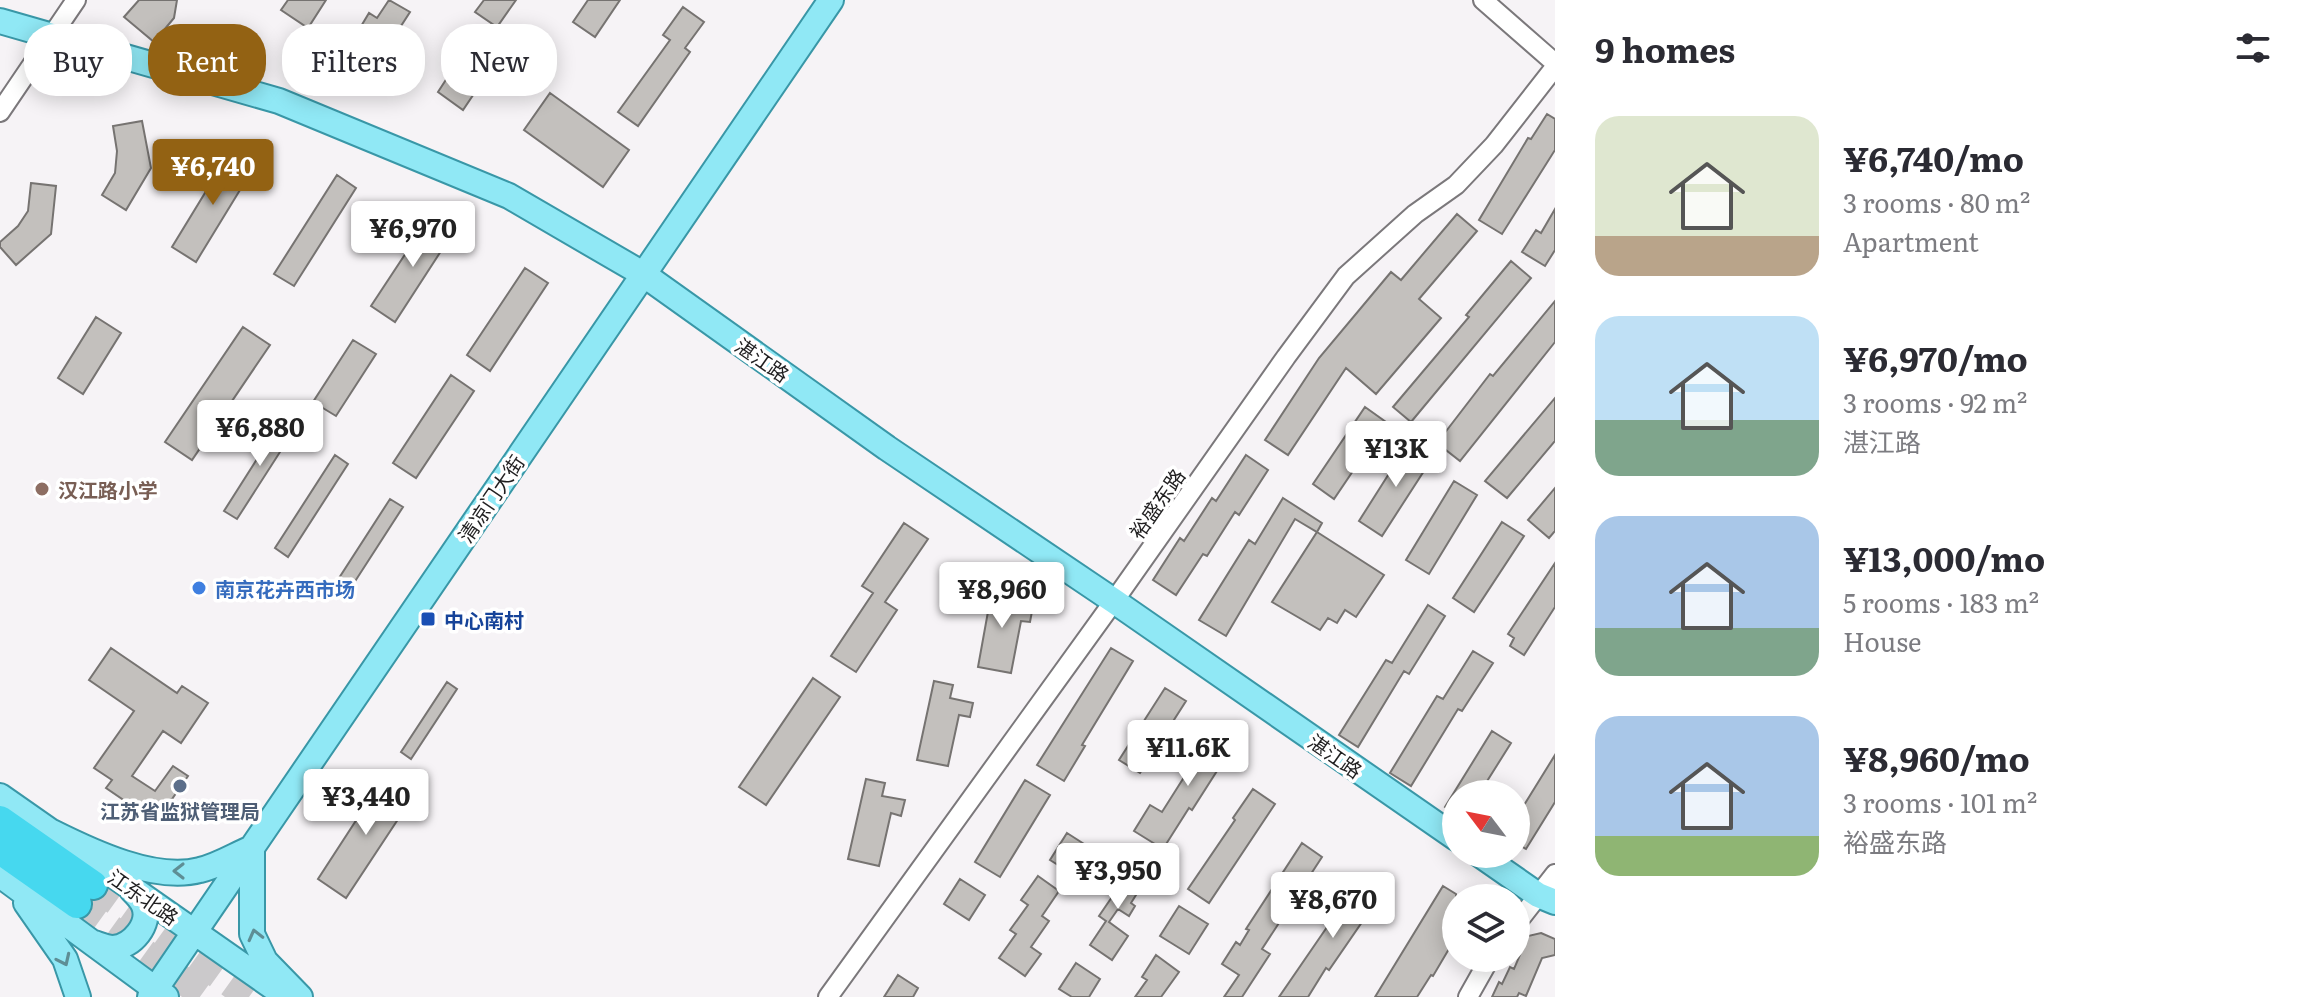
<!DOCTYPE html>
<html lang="en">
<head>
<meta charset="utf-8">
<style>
	:root { --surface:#fff; --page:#f2f2f3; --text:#2b2b33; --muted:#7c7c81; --accent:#936213 }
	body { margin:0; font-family:Literata,"Noto Sans SC",serif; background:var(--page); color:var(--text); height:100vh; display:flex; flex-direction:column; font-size:30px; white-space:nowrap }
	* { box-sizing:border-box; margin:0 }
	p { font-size:26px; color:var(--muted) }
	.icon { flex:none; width:44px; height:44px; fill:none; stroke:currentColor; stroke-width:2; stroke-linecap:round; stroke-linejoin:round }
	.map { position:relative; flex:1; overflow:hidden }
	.drawer { display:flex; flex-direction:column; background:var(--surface); width:760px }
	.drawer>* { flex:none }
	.hud { position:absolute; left:24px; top:24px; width:760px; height:72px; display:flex; gap:16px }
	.needle { width:52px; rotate:302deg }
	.tools { position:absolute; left:1442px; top:780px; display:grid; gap:16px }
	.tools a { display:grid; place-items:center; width:88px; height:88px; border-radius:50%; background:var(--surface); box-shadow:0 4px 20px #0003; font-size:40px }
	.price { position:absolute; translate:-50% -68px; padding:0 18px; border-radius:8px; background:#fff; color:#222; font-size:26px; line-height:52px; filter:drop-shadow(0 2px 4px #0008) }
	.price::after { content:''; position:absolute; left:50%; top:48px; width:24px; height:18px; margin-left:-12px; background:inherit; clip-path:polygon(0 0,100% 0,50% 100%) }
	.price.on { background:var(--accent); color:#fff }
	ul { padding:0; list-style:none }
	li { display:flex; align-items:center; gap:24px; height:200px; padding:0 40px }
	li span { display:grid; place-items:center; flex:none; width:224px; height:160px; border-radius:24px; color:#555 }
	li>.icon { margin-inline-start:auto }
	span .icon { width:96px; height:96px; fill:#fffc; stroke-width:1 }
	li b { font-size:34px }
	h2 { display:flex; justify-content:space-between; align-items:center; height:96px; padding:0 40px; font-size:34px }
	.tag { padding:0 28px; border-radius:32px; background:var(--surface); box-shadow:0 4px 20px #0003; font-size:28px; line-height:72px }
	.tag.on { background:var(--accent); color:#fff }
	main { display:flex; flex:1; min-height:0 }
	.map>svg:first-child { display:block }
	.building { fill:#c3c0bd; stroke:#767371; stroke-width:2 }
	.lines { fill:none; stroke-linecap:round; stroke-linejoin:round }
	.highway-tunnel { stroke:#cbc9cb; stroke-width:28; stroke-dasharray:28 14; stroke-linecap:butt }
	.minor-casing { stroke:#7b787b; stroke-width:22 }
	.major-casing { stroke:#3997a7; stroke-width:28 }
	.highway-casing { stroke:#3997a7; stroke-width:32 }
	.minor { stroke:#fff; stroke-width:18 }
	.major { stroke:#90e8f5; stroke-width:24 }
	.highway { stroke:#46d8ef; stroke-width:28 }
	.oneway { stroke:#5e8e95 }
	.education-dot { fill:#8d6e63; stroke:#fff; stroke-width:3 }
	.shop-dot { fill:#3f7fe0; stroke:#fff; stroke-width:3 }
	.transit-dot { fill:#1a4fb4; stroke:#fff; stroke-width:3 }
	.service-dot { fill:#5c6f8a; stroke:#fff; stroke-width:3 }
	.labels { text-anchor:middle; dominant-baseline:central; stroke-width:7; stroke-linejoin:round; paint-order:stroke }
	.street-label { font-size:20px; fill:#201f20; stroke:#fff }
	.education-label { font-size:20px; font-weight:bold; fill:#785e54; stroke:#fff; text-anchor:start }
	.shop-label { font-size:20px; font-weight:bold; fill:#366cbe; stroke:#fff; text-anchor:start }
	.transit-label { font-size:20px; font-weight:bold; fill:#164399; stroke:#fff; text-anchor:start }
	.service-label { font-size:20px; font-weight:bold; fill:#4e5e75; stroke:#fff }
</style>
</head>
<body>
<main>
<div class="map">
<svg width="1555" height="997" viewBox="0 0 1555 997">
	<rect width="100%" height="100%" fill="#f6f3f6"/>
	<path class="building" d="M139,0H177L174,18L154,42L124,17Z
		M288,0H326L308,28L281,10Z
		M389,0L410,12L377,63L354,48L365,32L360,28L369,13L377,18Z
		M484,0H516L497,27L475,12Z
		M588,0H620L595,37L573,22Z
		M683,7L704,22L685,48L690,52L638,126L618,112L670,40L663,35Z
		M473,42L498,58L463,110L438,92L449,75L444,72L453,58L459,63Z
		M550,93L629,150L603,187L524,130Z
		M1547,114L1555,119V150L1502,234L1479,220L1528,138L1531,139Z
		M142,121L151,168L126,210L102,195L115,173L117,151L113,126Z
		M230,152L254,167L196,262L172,247Z
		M337,175L356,188L294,286L274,274Z
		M31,183L56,186L51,234L16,265L0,247V242L18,226L28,211Z
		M1555,209V250L1545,266L1522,252L1536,230L1541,233Z
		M1457,214L1477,231L1419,299L1441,318L1376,394L1346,368L1288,455L1265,440L1319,358L1391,272L1401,280Z
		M431,215L454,231L395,322L371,306Z
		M1511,261L1531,278L1411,422L1393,407L1469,317L1466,315Z
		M525,268L548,283L490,371L467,355Z
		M1555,301V342L1460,461L1437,443L1490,374L1493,376Z
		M96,317L121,333L83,394L58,378Z
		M243,327L270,345L192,460L165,442Z
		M353,340L376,354L336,416L313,402Z
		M451,375L474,391L416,478L393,463Z
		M1555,398V441L1507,498L1485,481Z
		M1365,407L1386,422L1334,499L1313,484Z
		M283,418L296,427L237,519L224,511Z
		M1409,442L1433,457L1382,536L1359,521Z
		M335,455L348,464L288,557L275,548Z
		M1246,455L1268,470L1239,515L1235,512L1207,556L1203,554L1176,595L1153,580L1180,538L1184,541L1212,498L1216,501Z
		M1454,481L1477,495L1429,574L1406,560Z
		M1555,488V531L1549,538L1528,520Z
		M1283,498L1322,523L1317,532L1295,519L1226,636L1199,620L1249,540L1255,544Z
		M390,499L403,507L343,600L330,592Z
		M1502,522L1524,536L1474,612L1453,598Z
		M904,523L928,539L885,602L897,610L856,672L831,656L873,593L862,586Z
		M1317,532L1384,575L1356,617L1345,610L1337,623L1328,618L1320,630L1272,602Z
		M1555,563V607L1524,655L1510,646L1514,638L1508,634Z
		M993,584L1013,588L1011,602L1033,606L1030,622L1021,621L1011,673L978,667Z
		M1428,605L1445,616L1409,674L1404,671L1358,747L1339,735L1386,660L1392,663Z
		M111,648L177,693L182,686L208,703L181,743L163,731L132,776L155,791L173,766L188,776L156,822L106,788L112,780L94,768L134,711L89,680Z
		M1111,648L1133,661L1082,745L1085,746L1064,781L1037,765Z
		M1473,651L1493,663L1462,711L1458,709L1411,786L1390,773L1437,696L1443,699Z
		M813,678L840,697L766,805L739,787Z
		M934,681L953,685L950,698L973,703L970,717L959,715L948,766L917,760Z
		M447,682L457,689L411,759L401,752Z
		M1165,688L1186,701L1140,773L1119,760Z
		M1219,722L1240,735L1192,810L1189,808L1163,849L1134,831L1150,805L1162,812Z
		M1492,731L1511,743L1479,794H1456V814L1445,807Z
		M1555,755V802L1526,849L1516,843V818Z
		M385,776L414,795L346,898L318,879Z
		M866,779L885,783L882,796L905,800L901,816L891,813L879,866L848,859Z
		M1025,780L1050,795L1000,877L975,862Z
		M1253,789L1275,804L1209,903L1188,889L1235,820L1233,818Z
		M1067,833L1095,851L1079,878L1050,860Z
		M1302,843L1322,857L1262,949L1270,954L1242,997H1224L1239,975L1222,964L1236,942L1240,945L1249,930L1246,929Z
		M1123,865L1146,879L1131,903L1135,906L1129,916L1118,909L1109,922L1128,936L1112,960L1090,945L1106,921L1099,916L1114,894L1108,889Z
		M1038,876L1059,891L1042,916L1049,921L1031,947L1041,954L1025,976L999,958L1016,934L1010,930L1028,905L1021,900Z
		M960,879L985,895L969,920L944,904Z
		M1360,879L1382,893L1329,970L1326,968L1308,997H1279Z
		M1443,886L1456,894V937L1433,976L1431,975L1417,997H1375Z
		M1179,906L1208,924L1189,954L1160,936Z
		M1541,933L1555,939V955L1542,958L1526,996L1519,993L1517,997H1492L1499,982L1502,984L1510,967L1514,969L1528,936Z
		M1156,955L1179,972L1161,997H1135L1147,980L1142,977Z
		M1076,963L1100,979L1089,997H1072L1059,989Z
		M898,975L918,988L913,997H884Z"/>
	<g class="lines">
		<path class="highway-tunnel" d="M93,885L249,997
			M77,904L206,997"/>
		<defs>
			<path id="minor" d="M1483,0L1555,63
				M0,112L76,0
				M1516,924L1555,874
				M828,997L1114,601L1286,357L1346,276L1415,214L1456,185L1494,145L1555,67
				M1468,997L1490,958"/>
			<path id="major" d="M0,21L279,101L509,196L643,274L887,448L1114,601L1456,838
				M0,796L280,992
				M52,832C92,852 155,882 200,870C218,866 235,855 252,848V934L265,961L300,997
				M1479,854L1538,895L1555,902
				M0,875L166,997
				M26,903L65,959L78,997
				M94,943C100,945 107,948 113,948C132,947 151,924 144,906C142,900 137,895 132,890
				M150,997L831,0"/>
			<path id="highway" d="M0,820L93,885
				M0,850L77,904"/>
		</defs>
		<use href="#minor" class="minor-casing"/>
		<use href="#major" class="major-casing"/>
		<use href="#highway" class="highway-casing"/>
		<use href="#minor" class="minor"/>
		<use href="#major" class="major"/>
		<use href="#highway" class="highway"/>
	</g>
	<defs><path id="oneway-chevron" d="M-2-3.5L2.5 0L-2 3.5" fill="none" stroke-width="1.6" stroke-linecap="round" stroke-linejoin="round" transform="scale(2)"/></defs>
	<g class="oneway">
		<use href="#oneway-chevron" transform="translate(179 871) rotate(180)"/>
		<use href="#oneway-chevron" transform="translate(255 935) rotate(-104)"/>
		<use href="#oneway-chevron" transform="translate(64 960) rotate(65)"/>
	</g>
	<circle class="education-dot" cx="42" cy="489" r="8"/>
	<circle class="shop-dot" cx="199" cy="588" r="8"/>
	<rect class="transit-dot" x="420" y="611" width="16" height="16" rx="4"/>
	<circle class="service-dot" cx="180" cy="786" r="8"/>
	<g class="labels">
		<g class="street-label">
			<text transform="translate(763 359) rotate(35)">湛江路</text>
			<text transform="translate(490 498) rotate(-56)">清凉门大街</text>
			<text transform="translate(1156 503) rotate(-55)">裕盛东路</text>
			<text transform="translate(1336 755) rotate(35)">湛江路</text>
			<text transform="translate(144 896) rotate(35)">江东北路</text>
		</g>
		<g class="education-label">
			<text x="58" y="489">汉江路小学</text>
		</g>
		<g class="shop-label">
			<text x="215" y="588">南京花卉西市场</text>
		</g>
		<g class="transit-label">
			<text x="444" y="619">中心南村</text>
		</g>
		<g class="service-label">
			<text x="180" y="810">江苏省监狱管理局</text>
		</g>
	</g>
</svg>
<div class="tools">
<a><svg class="needle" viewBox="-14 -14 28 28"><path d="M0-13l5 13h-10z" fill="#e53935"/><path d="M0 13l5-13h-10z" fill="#7c7c81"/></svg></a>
<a><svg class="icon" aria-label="layers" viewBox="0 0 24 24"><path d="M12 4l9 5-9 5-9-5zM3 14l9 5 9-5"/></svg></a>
</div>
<b class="price on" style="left:213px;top:207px">¥6,740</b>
<b class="price" style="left:413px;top:269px">¥6,970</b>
<b class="price" style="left:260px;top:468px">¥6,880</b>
<b class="price" style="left:1396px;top:489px">¥13K</b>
<b class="price" style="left:1002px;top:630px">¥8,960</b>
<b class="price" style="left:1188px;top:788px">¥11.6K</b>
<b class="price" style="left:366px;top:837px">¥3,440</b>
<b class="price" style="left:1118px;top:911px">¥3,950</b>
<b class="price" style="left:1333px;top:940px">¥8,670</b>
<div class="hud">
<a class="tag">Buy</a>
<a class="tag on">Rent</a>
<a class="tag">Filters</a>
<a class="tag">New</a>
</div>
</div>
<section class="drawer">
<h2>9 homes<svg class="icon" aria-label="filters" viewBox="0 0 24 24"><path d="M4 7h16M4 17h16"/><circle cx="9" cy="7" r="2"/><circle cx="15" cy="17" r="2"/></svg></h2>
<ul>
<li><span style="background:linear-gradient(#dfe7d0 75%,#b9a48a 0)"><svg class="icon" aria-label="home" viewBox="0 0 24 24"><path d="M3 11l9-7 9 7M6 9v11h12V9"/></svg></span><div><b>¥6,740/mo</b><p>3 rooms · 80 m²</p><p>Apartment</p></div></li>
<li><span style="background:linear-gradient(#bfe0f5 65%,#7fa58c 0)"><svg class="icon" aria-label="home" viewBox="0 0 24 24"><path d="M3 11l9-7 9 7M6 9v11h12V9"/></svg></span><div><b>¥6,970/mo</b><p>3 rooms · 92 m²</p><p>湛江路</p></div></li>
<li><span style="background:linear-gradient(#a9c7e8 70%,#7fa58c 0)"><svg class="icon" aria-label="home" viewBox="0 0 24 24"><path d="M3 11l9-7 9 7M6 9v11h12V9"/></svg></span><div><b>¥13,000/mo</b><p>5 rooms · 183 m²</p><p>House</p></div></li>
<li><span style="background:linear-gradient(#a9c7e8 75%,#8fb573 0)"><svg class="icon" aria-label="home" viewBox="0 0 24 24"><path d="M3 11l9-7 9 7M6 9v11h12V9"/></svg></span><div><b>¥8,960/mo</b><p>3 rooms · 101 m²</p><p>裕盛东路</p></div></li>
</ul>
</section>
</main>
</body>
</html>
